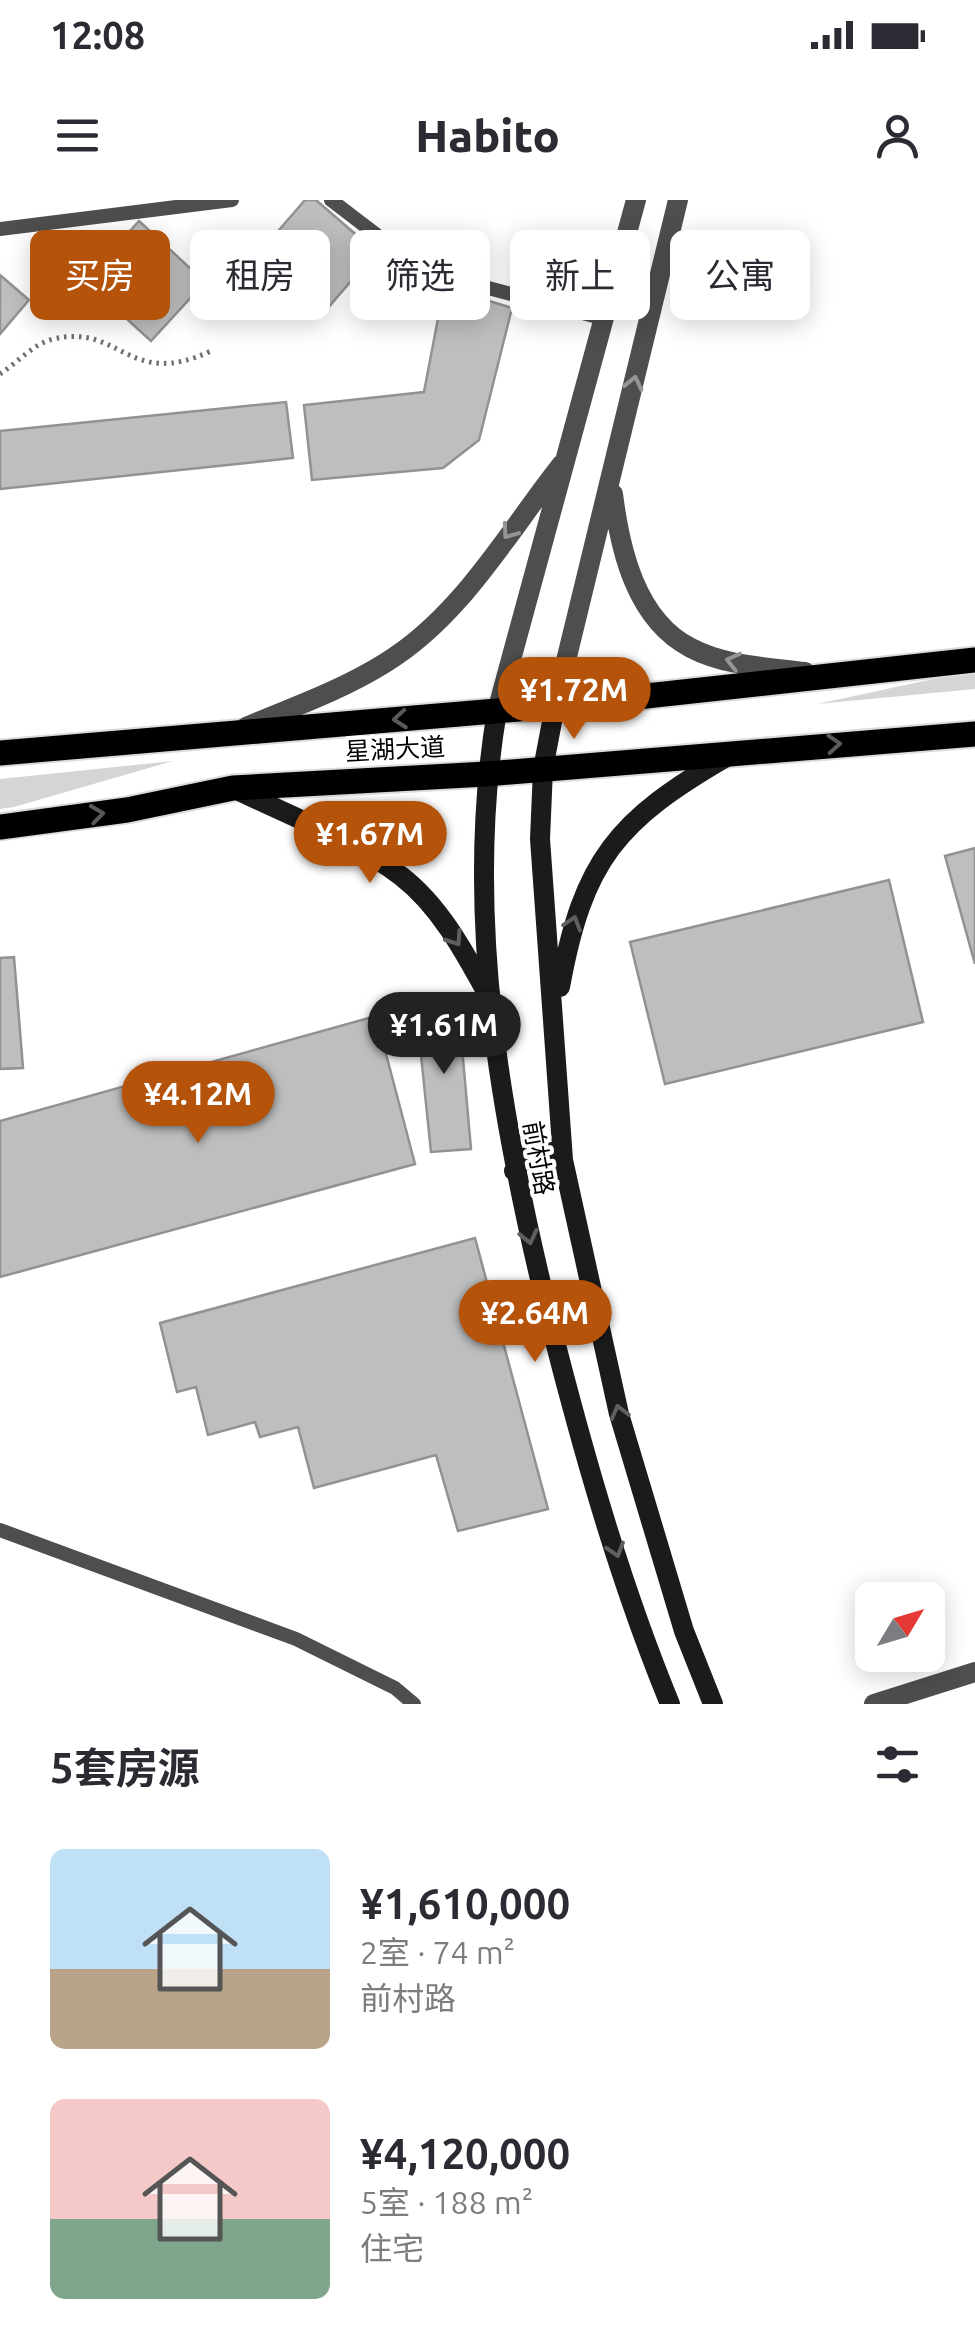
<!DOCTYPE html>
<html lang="zh">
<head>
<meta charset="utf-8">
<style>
	:root { --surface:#fff; --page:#f2f2f3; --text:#2b2b33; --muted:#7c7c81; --accent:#b45309 }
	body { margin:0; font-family:Ubuntu,"Noto Sans SC",sans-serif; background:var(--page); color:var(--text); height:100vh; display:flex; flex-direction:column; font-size:38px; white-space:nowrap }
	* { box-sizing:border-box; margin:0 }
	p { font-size:32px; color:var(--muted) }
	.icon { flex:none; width:55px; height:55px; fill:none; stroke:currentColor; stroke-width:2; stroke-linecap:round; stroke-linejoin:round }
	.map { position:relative; height:1504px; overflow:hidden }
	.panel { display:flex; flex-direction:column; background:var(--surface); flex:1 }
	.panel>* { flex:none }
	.banner { position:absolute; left:30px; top:30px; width:915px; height:90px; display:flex; gap:20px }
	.needle { width:65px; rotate:52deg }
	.tools { position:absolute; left:855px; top:1382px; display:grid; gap:20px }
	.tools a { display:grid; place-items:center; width:90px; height:90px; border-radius:15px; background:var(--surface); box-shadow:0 5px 25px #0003; font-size:50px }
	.price { position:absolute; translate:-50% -85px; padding:0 22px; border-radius:35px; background:var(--accent); color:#fff; font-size:32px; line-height:65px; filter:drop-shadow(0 2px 5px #0008) }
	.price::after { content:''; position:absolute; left:50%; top:60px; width:30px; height:22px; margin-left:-15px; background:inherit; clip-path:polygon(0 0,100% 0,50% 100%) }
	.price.on { background:#222; color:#fff }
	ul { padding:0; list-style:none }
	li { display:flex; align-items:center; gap:30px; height:250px; padding:0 50px }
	li span { display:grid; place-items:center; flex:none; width:280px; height:200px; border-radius:15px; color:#555 }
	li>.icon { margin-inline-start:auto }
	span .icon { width:120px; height:120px; fill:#fffc; stroke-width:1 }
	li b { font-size:42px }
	h2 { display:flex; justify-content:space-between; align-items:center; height:120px; padding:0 50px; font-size:42px }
	.chip { padding:0 35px; border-radius:15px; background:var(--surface); box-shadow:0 5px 25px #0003; font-size:35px; line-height:90px }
	.chip.on { background:var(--accent); color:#fff }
	.status { display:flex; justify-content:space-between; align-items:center; height:70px; padding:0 50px; background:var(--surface); direction:ltr }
	.status svg { height:28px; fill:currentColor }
	header { display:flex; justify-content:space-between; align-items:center; height:130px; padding:0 50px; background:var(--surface); font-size:45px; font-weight:800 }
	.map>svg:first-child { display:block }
	.green { fill:#d5d5d5 }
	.building { fill:#bebebe; stroke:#929292; stroke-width:2.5 }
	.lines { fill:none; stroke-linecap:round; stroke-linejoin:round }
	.primary-casing { stroke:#dbdbdb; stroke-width:29 }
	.path { stroke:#707070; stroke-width:5; stroke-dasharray:2.5 5; stroke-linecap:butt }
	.service { stroke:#4e4e4e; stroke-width:14 }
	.minor { stroke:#4e4e4e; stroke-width:20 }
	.tertiary { stroke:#4e4e4e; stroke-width:20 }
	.secondary { stroke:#1b1b1b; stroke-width:20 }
	.primary { stroke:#000; stroke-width:25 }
	.oneway { stroke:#959595 }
	.oneway2 { stroke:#595959 }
	.oneway3 { stroke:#5f5f5f }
	.labels { text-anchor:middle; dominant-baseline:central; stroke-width:8; stroke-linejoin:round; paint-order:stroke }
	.street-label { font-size:25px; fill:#000; stroke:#fff }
</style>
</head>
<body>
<div class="status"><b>12:08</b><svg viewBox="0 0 49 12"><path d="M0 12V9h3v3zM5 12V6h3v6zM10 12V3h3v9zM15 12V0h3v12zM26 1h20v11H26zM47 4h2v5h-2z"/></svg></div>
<header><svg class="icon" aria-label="menu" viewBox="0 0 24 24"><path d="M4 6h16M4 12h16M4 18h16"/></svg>Habito<svg class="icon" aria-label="person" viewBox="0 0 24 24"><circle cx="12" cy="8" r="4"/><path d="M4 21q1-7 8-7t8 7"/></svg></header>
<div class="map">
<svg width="975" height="1504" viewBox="0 0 975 1504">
	<rect width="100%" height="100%" fill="#fff"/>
	<path class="green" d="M975,470V489L817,504Z
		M173,561L14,607L0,609V579Z"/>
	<path class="building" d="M305,0H316L376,52L327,109L260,52Z
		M139,21L205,82L151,141L85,81Z
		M0,75L29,100L0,134Z
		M444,87L512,108L479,240L443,268L312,280L304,205L424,192Z
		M286,202L293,258L0,289V231Z
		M975,648V764L945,656Z
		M889,680L923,822L665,884L630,742Z
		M14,757L23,868L0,869V758Z
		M458,802L471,949L431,952L416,807Z
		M376,816L415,964L0,1077V921Z
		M475,1038L548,1309L458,1331L436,1255L314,1288L298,1227L260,1237L255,1222L208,1235L196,1187L177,1192L160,1123Z"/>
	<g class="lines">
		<defs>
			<path id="primary" d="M0,553L555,506L975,460
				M0,627L127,610L233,588L486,574L975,534"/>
		</defs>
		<use href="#primary" class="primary-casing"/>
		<path class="path" d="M0,174C17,163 33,144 53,139C122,123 127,190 211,151"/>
		<path class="service" d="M331,0L424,71L605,119
			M0,29L232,0
			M0,1330L296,1439L395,1488L414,1504"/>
		<path class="minor" d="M874,1504L975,1472"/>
		<path class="tertiary" d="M613,294C620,350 636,420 691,448C725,466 767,467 805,472
			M555,506L678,0
			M497,511L636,0
			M246,527C293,507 342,490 385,463C461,417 508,332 562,264"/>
		<path class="secondary" d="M555,506L543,569L540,639L563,960L619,1214L684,1431L713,1504
			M497,511C461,723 505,943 557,1149C588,1269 623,1390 670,1504
			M235,589C290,616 352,639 401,676C440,706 465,753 488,795
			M560,787C583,660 617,620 728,556
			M514,971L526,957L551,952L563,960"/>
		<use href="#primary" class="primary"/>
	</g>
	<defs><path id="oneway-chevron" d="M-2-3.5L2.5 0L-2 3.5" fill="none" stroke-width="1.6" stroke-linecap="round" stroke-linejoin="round" transform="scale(2.5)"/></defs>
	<g class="oneway">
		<use href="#oneway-chevron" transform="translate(634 183) rotate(-77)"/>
		<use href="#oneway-chevron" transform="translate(509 332) rotate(126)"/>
		<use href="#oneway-chevron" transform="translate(733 461) rotate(-166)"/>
	</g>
	<g class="oneway2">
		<use href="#oneway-chevron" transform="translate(400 519) rotate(175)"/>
		<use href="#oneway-chevron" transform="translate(834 544) rotate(-4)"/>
		<use href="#oneway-chevron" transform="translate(97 614) rotate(-8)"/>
	</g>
	<g class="oneway3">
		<use href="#oneway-chevron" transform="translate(573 723) rotate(-73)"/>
		<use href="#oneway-chevron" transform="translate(455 739) rotate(56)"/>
		<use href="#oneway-chevron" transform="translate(529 1037) rotate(77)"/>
		<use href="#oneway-chevron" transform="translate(619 1212) rotate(-105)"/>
		<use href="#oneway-chevron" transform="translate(616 1350) rotate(73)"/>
	</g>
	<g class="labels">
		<g class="street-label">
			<text transform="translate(395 549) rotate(-3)">星湖大道</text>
			<text transform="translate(539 958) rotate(80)">前村路</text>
		</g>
	</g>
</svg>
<div class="tools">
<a><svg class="needle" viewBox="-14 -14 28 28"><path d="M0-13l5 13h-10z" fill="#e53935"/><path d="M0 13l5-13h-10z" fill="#7c7c81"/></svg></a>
</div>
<b class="price" style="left:574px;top:542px">¥1.72M</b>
<b class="price" style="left:370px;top:686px">¥1.67M</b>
<b class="price on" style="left:444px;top:877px">¥1.61M</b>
<b class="price" style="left:198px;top:946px">¥4.12M</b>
<b class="price" style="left:535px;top:1165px">¥2.64M</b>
<div class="banner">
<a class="chip on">买房</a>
<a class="chip">租房</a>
<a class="chip">筛选</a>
<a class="chip">新上</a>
<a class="chip">公寓</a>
</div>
</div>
<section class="panel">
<h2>5套房源<svg class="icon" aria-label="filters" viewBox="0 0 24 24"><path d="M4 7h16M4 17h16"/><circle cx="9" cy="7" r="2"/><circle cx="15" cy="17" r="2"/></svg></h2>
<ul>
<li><span style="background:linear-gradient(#bfe0f5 60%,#b9a48a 0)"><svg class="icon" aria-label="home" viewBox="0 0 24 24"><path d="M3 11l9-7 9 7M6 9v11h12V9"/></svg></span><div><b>¥1,610,000</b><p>2室 · 74 m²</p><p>前村路</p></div></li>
<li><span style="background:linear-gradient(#f6c9c9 60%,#7fa58c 0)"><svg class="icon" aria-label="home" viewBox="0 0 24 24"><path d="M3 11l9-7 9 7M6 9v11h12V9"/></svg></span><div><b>¥4,120,000</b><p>5室 · 188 m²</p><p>住宅</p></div></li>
</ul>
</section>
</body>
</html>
